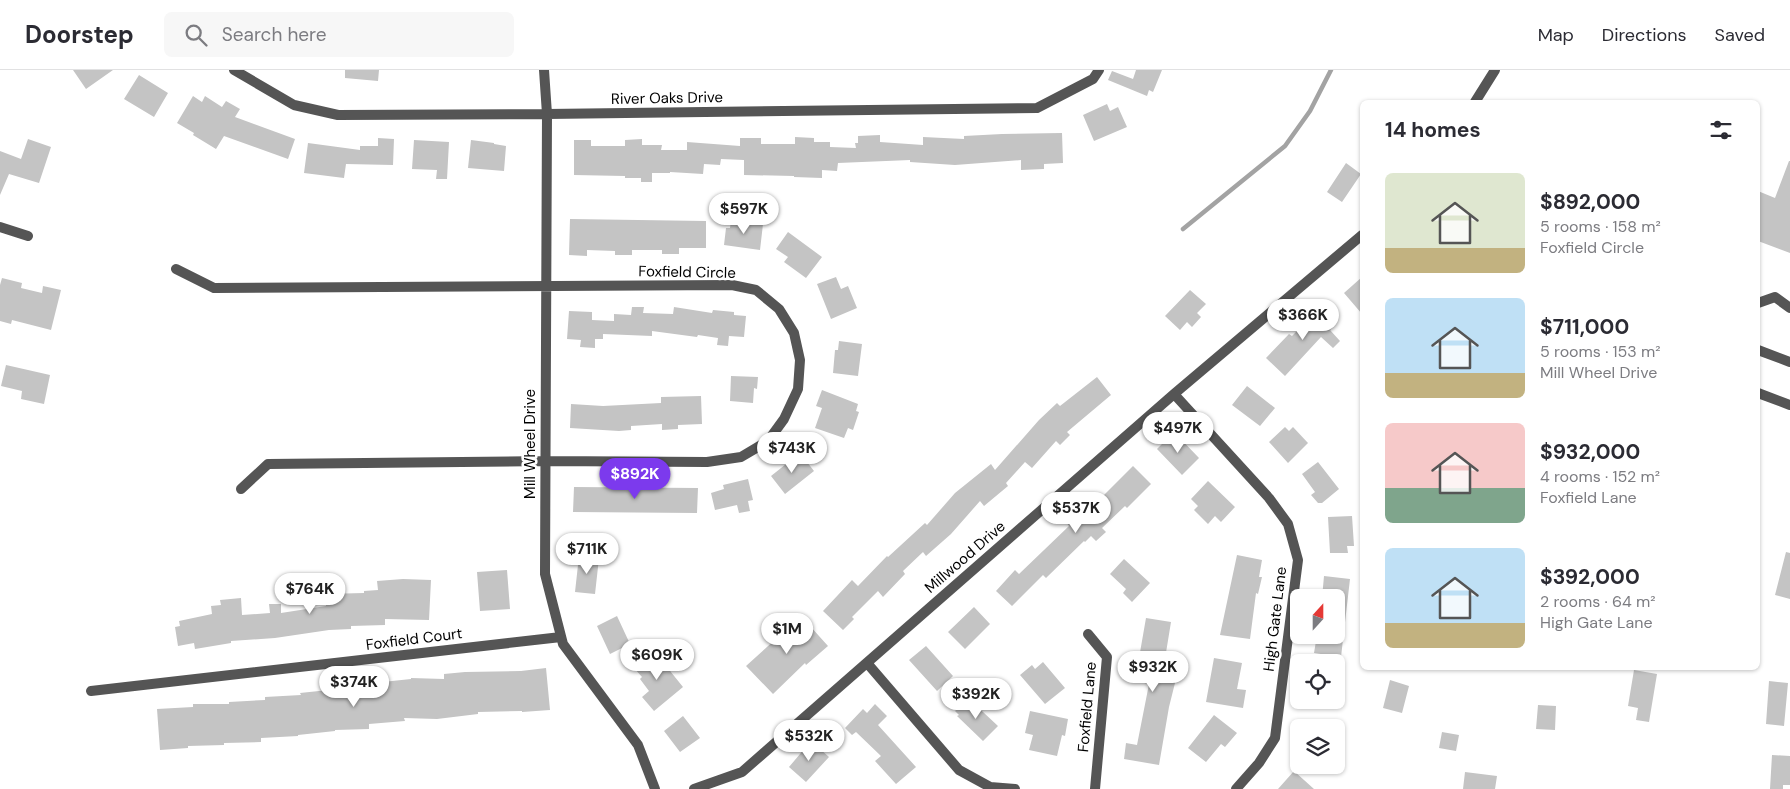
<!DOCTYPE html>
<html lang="en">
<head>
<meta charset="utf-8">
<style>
	:root { --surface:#fff; --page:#f7f7f7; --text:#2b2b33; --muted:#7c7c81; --line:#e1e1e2; --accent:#7c3aed }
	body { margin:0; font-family:"DM Sans",sans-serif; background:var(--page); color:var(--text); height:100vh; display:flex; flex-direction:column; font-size:19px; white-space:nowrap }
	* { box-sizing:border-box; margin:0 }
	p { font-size:16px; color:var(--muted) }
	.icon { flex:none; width:28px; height:28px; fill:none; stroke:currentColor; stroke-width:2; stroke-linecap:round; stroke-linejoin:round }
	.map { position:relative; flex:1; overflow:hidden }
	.panel { position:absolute; left:1360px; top:30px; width:400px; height:570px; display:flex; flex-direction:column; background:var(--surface); border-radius:8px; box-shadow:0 1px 4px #0004 }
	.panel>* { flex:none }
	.needle { width:32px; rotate:21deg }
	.buttons { position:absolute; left:1290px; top:519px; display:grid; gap:10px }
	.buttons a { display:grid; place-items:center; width:55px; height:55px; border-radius:8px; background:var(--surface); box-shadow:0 1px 4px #0004; font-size:25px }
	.price { position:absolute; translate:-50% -42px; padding:0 11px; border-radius:18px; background:#fff; color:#222; font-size:16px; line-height:32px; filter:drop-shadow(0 1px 2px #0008) }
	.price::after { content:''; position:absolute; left:50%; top:30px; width:15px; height:11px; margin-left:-8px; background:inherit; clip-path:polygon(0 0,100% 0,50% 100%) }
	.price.current { background:var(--accent); color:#fff }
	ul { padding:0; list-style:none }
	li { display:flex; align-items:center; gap:15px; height:125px; padding:0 25px }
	li span { display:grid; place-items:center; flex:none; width:140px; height:100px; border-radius:8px; color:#555 }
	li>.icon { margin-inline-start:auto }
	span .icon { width:60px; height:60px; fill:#fffc; stroke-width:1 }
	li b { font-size:21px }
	h2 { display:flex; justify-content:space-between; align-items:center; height:60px; padding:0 25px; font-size:21px }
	header { display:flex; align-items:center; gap:30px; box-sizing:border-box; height:70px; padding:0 25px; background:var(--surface); border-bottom:1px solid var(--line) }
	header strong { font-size:24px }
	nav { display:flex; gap:28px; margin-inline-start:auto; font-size:18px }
	.search { width:350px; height:45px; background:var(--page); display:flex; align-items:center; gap:12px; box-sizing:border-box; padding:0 18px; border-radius:8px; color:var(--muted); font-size:19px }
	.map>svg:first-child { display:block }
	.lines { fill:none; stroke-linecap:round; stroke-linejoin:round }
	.stream { stroke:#a3a3a3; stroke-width:4.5 }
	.building { fill:#c4c4c4 }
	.minor { stroke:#555; stroke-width:10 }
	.labels { text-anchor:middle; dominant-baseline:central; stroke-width:5; stroke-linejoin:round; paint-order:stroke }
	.street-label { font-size:15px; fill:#000; stroke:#fff }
</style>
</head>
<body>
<header>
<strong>Doorstep</strong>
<div class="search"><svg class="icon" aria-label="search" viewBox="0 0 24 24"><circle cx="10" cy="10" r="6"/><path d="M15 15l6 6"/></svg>Search here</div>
<nav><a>Map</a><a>Directions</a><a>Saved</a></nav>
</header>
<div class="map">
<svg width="1790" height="719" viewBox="0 0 1790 719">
	<rect width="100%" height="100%" fill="#fff"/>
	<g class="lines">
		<path class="stream" d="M1183,159L1285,76L1310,41L1331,0"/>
	</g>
	<path class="building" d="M73,0H113L86,19Z
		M345,0H379L378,11L345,8Z
		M1136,0H1162L1153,22L1149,20L1147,26L1108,10L1112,1L1133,9Z
		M139,5L168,23L154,47L124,29Z
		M193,26L202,32L205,26L222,37L226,31L240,39L235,47L295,69L288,89L224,66L216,79L193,65L194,63L177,53Z
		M1107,34L1110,41L1118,37L1127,57L1094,71L1083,45Z
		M1062,63L1063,93L1044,94V99L1021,100V90L955,95L910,92V90L838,93L837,101L822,100V108L794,107V106L744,105V90L721,89L720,95L704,94L703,104L670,102V103H652V112H641V108H625V106L574,105V70H591V76H625V70L642,69V75H662L661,80H687V72L740,76V68H761V74H795V67L814,68V72H830V77L856,78L855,73H858V66L880,65V72L923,75V67L964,69V66L1002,64Z
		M378,68L394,69L393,95L346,94L344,108L304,103L308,73L360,80V76H378Z
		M28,69L51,77L39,113L9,104L0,125V81L21,89Z
		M414,70L449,72L447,109H436L437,100L412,99Z
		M471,70L494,73V74L506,76L504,101L468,98Z
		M1789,91H1790V183L1758,171V121L1775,128Z
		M1346,93L1361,104L1342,132L1327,122Z
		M570,149L706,151V178H679V184H662V180H632V185H615V181L587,180V186L569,185Z
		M731,150L763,154L760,180L724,175L726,158H730Z
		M788,162L822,187L806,208L784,192L788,187L776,179Z
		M836,207L841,219L848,216L857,238L831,249L817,214Z
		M1362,207V244L1344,223Z
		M2,208L22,213L21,218L42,223L43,216L61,220L51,260L12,250L11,254L0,251V215Z
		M1190,220L1206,234L1197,243L1201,247L1192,257L1187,252L1180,260L1165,246Z
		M632,237H644L643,243L673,244L674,237L712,243L713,240L734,242V245L746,246L744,267L729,266L728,276L717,275L718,268L698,265L697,267L652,261V266L603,264V269H595V278L580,277L581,270L567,269L569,241L592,242V250L614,251V244L631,245Z
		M1321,237L1337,253L1330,260L1340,271L1333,278L1321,267L1285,306L1266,288L1289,264L1292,266Z
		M839,271L862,274L858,306L833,303L835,280H838Z
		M6,295L50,305L44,334L21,329L22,321L1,316Z
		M731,306L758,307L757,319L754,318L753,333L730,331Z
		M1097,307L1111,325L1067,362L1070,365L1060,375L1056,371L1032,398L1025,392L1006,413L1008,416L984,436L980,431L951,464L926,486L923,482L903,501L905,504L883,527L878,521L852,547L854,549L843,560L823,541L852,510L858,516L887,486L888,487L925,453L927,455L955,423L991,394L995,400L1039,350L1057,333L1060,336Z
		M1247,316L1275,338L1260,356L1232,335Z
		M822,320L858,334L856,341L859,342L853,360L848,358L844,368L815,358L822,338L816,336Z
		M701,326L702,354L678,355V359L662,360V354L631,356V360L619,361L570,358L571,334L603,336L661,333V327Z
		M1285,357L1289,361L1293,357L1308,373L1288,393L1269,372Z
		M1174,362L1199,388L1182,405L1157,379Z
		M800,383L814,401L785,424L771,406Z
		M1318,392L1339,419L1322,433H1318L1311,425L1315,422L1302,404Z
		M1133,396L1151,414L1127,438L1125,436L1102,458L1106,462L1096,471L1091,466L1085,472L1084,471L1046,508L1043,505L1012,536L996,521L1015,500L1019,504L1069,456L1067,453L1094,431L1096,433Z
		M748,409L753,430L748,431L750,441L739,443L737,435L715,440L711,423L724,419L723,415Z
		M1208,411L1235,437L1221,452L1215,446L1208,454L1194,440L1198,436L1191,429Z
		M574,417L698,418L697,443L573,442Z
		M1352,446L1354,476H1347L1348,483H1330L1328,447Z
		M1786,482L1790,483V529L1775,525Z
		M1237,485L1262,490L1259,507H1262L1258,524L1256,523L1250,569L1220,565Z
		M579,486L599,488L595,524L575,522Z
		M1124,489L1150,513L1132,532L1123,523L1126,519L1110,504Z
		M507,500L510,539L480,541L477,502Z
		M1324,506L1350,509L1341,587L1314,583L1317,565H1336V528H1322Z
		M403,509L431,510L429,550L385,549V555L351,556V559L329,560L275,568L231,571V573L195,579L194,573L178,576L175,557L180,556L179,551L212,544L211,536L221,535L220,530L241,528L242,545L270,543L269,534H281V543L326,536L325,524L364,523V521L378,520L377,511Z
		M974,537L990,554L965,579L948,562Z
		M617,546L630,574L610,584L597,556Z
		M801,546L828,576L806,595L805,593L773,624L746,596Z
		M1146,548L1171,552L1163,601L1177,605L1169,637L1159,695L1124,689L1126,673L1137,675L1149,614L1135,611Z
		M926,576L953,606L937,621L909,590Z
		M654,581L683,617L654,641L642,627L649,621L640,609L642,607L634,598Z
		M1214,588L1242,593L1237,619L1246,620L1243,638L1206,632Z
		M1043,592L1065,618L1045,634L1020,605L1032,595L1035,599Z
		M546,598L550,640L522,642V641L478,642V644L437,649L404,648L405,651L369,654V659L335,660V661L298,665V666L261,668V672L224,673V675L188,676V678L160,680L157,639L193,637V634H229V632L265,630V627L301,625L300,623L338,619V617L373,615V613L411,609V608L444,609V604L465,602L521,601Z
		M1634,600L1657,604L1649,652L1636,650L1638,638L1628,636Z
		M1390,610L1409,616L1402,643L1383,638Z
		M1769,611L1788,613L1784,656L1766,654Z
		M968,628L998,656L983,671L957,646L959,645L955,641Z
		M875,634L887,646L878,655L916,697L896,714L875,691L881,686L856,662L852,665L845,658L863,639L867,643Z
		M1538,635L1556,636L1555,660L1536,659Z
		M1030,641L1068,649L1065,666L1062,665L1057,686L1029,680L1033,665L1025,663Z
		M1214,645L1237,663L1225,677L1221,674L1206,692L1188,678Z
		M683,646L700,668L680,682L664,661Z
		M1442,662L1459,665L1456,681L1439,678Z
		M811,671L829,687L806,712L789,697Z
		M1772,685L1790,686V715H1783V719H1770Z
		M1294,701L1314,719H1278Z
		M1465,702L1497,706L1495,719H1463Z"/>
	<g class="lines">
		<path class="minor" d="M234,0L294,35L338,45L547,44L1037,38L1093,9L1099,0
			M544,0L547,44L545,504L563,574L638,675L655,719
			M1475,32L1495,0
			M0,157L28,166
			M176,199L214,218L732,215L756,220L779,239L794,263L800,290L798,319L784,349L768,371L741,387L707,392L545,391L268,394L241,419
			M1758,233L1775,227L1790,238
			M1758,280L1790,292
			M1758,323L1790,335
			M1174,324L1269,428L1288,454L1298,490L1275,668L1259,693L1236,719
			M1088,564L1107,587L1095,719
			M867,593L959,700L990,717L1015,719
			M91,621L561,567
			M694,719L742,702L1174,324L1362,165"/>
	</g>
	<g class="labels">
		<g class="street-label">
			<text transform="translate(667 28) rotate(-1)">River Oaks Drive</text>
			<text transform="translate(687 202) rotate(1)">Foxfield Circle</text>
			<text transform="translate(530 374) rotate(-90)">Mill Wheel Drive</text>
			<text transform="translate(965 487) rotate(-41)">Millwood Drive</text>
			<text transform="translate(1275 549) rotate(-83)">High Gate Lane</text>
			<text transform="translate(414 569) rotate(-7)">Foxfield Court</text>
			<text transform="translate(1087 637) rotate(-85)">Foxfield Lane</text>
		</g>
	</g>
</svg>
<div class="buttons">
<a><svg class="needle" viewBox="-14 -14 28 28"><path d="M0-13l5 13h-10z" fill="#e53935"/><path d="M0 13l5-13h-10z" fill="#7c7c81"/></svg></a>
<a><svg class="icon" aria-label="locate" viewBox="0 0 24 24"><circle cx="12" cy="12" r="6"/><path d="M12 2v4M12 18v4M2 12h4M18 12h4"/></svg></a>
<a><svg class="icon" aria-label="layers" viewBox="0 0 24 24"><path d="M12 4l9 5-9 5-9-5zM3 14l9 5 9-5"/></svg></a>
</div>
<b class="price" style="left:744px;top:165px">$597K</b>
<b class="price" style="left:1303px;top:271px">$366K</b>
<b class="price" style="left:1178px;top:384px">$497K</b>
<b class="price" style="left:792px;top:404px">$743K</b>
<b class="price current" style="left:635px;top:430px">$892K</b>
<b class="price" style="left:1076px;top:464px">$537K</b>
<b class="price" style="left:587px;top:505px">$711K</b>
<b class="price" style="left:310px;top:545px">$764K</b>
<b class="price" style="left:787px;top:585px">$1M</b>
<b class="price" style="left:657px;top:611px">$609K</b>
<b class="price" style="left:1153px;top:623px">$932K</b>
<b class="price" style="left:354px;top:638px">$374K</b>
<b class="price" style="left:976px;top:650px">$392K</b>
<b class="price" style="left:809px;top:692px">$532K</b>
<section class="panel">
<h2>14 homes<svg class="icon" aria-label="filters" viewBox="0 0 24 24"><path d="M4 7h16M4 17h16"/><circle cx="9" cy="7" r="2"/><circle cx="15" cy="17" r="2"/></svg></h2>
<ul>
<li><span style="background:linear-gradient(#dfe7d0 75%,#c2b280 0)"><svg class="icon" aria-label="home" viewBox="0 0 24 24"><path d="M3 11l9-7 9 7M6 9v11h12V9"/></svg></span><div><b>$892,000</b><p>5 rooms · 158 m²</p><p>Foxfield Circle</p></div></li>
<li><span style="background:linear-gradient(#bfe0f5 75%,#c2b280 0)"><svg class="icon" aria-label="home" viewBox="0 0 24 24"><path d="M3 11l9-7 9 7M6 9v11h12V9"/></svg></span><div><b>$711,000</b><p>5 rooms · 153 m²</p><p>Mill Wheel Drive</p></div></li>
<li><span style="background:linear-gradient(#f6c9c9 65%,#7fa58c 0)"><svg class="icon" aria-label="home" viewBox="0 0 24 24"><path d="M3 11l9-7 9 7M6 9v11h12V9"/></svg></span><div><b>$932,000</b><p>4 rooms · 152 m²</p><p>Foxfield Lane</p></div></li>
<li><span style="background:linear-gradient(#bfe0f5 75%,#c2b280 0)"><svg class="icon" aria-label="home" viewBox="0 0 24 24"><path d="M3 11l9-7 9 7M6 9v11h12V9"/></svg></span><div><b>$392,000</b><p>2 rooms · 64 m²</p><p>High Gate Lane</p></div></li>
</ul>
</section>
</div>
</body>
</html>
